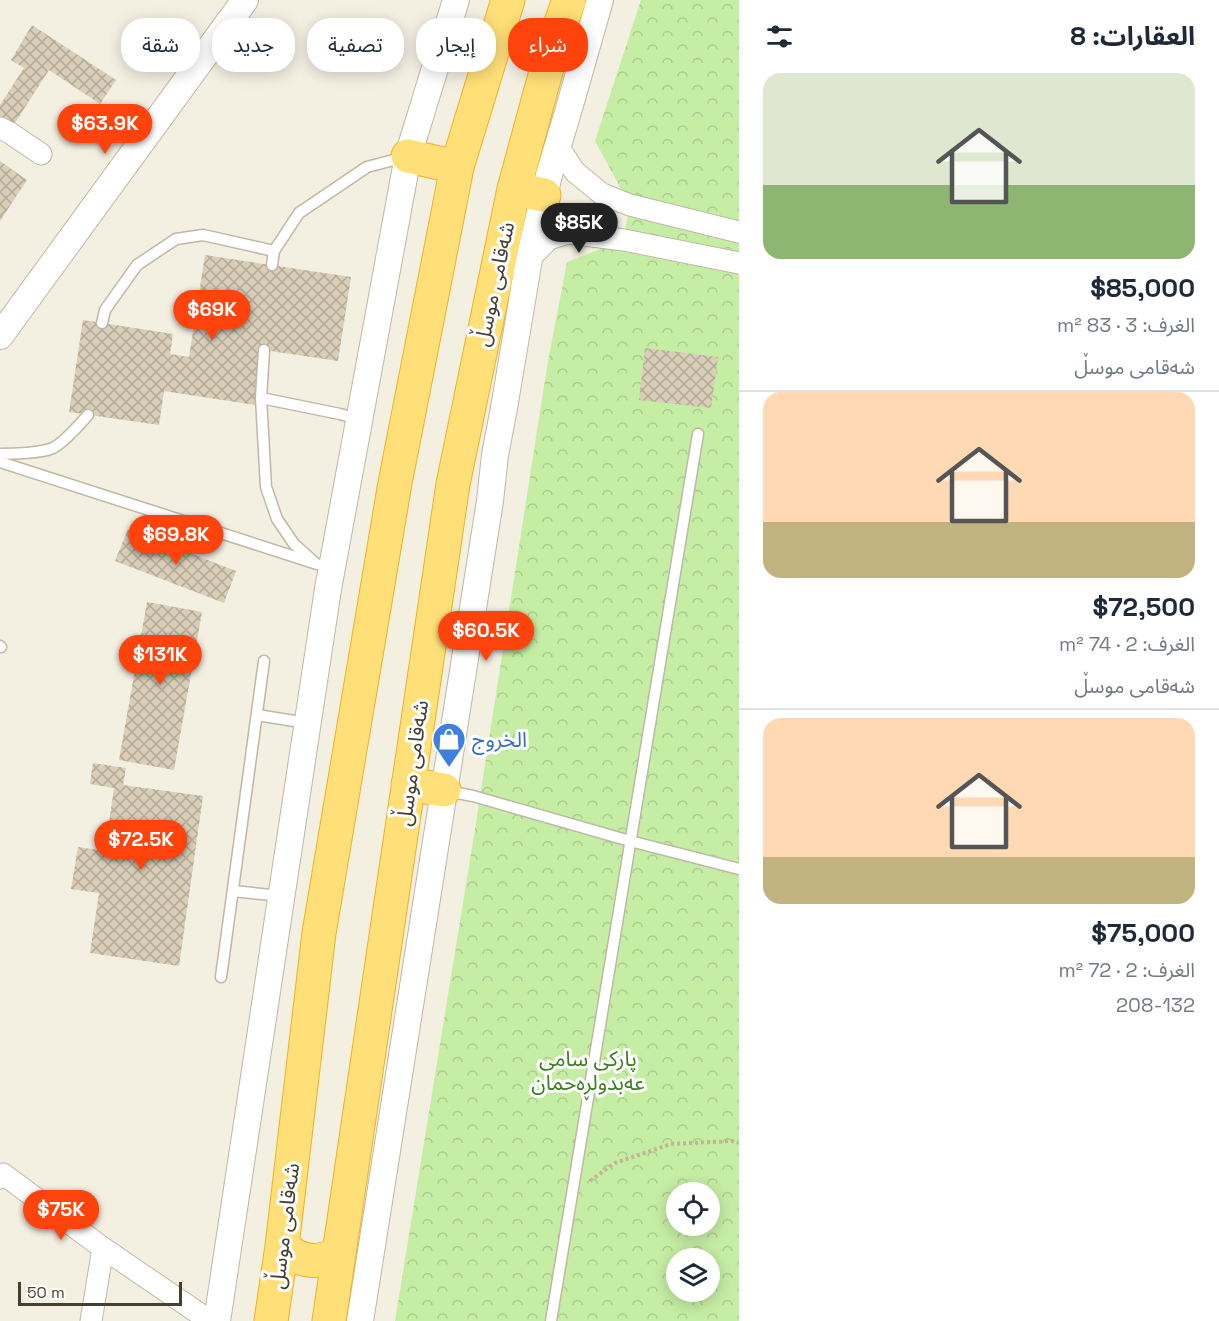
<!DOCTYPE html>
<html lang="ar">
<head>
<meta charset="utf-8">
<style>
	:root { --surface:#fff; --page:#f2f2f3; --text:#1f2937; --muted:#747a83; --line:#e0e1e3; --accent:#ff430c }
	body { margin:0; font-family:"Space Grotesk","Noto Sans Arabic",sans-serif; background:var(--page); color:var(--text); direction:rtl; height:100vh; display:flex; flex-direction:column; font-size:22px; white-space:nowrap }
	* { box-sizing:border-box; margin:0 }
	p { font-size:20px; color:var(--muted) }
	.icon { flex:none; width:33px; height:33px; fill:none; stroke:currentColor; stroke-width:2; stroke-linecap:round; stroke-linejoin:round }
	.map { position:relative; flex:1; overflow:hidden; direction:ltr }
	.panel { display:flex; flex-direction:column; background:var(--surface); width:480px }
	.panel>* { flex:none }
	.banner { position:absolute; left:18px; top:18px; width:570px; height:54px; direction:rtl; display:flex; gap:12px }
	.fabs { position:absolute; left:666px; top:1182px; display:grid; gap:12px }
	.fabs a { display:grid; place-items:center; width:54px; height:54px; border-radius:50%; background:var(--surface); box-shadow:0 3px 15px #0003; font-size:30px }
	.scale { position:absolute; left:18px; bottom:15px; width:164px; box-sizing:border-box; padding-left:6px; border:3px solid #453f31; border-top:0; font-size:16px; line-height:21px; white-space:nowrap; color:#453f31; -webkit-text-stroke:4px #fff; paint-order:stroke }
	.price { position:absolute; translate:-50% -51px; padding:0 14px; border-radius:21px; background:var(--accent); color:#fff; font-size:20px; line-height:39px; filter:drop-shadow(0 2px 3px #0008) }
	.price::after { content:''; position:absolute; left:50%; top:36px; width:18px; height:14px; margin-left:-9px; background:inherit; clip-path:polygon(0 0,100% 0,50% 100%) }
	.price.active { background:#222; color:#fff }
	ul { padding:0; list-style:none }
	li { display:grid; align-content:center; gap:12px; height:318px; padding:0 24px }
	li+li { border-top:2px solid var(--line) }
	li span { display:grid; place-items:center; height:186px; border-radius:18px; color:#555 }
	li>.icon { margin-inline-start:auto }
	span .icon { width:108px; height:108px; fill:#fffc; stroke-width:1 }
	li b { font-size:26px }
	h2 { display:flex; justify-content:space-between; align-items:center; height:72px; padding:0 24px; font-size:26px }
	.tag { padding:0 21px; border-radius:24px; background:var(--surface); box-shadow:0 3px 15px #0003; font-size:21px; line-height:54px }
	.tag.active { background:var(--accent); color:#fff }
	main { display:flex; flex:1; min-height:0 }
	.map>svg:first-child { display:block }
	.forest { fill:url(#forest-crowns); fill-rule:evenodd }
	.building { fill:url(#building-cross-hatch) }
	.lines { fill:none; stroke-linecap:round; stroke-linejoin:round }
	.service-casing { stroke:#bfb8a3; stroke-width:13 }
	.minor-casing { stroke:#bfb8a3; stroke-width:23 }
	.tertiary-casing { stroke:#bfb8a3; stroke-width:28 }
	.trunk-casing { stroke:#eeb220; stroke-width:35 }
	.path { stroke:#c2b593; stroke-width:4; stroke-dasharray:3 3; stroke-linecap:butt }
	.service { stroke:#fff; stroke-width:10 }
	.minor { stroke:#fff; stroke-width:21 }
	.tertiary { stroke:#fff; stroke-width:26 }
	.trunk { stroke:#ffdf77; stroke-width:33 }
	.labels { text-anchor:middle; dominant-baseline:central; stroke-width:6; stroke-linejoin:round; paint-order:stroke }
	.street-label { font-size:21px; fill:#453f31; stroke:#fff }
	.shop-label { font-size:21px; fill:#366cbe; stroke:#fff; text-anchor:start }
	.park-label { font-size:21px; fill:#3b7c1f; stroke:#fff }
</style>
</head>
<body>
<main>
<section class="panel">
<h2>العقارات: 8<svg class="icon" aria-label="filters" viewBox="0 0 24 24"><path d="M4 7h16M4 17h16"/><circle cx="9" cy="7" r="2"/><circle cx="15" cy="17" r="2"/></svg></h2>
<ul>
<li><span style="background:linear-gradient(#dfe7d0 60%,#8fb573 0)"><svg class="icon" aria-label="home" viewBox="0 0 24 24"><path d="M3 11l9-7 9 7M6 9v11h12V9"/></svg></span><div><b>$85,000</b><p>الغرف: 3 · 83 m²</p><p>شەقامی موسڵ</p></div></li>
<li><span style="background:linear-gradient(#ffd9b3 70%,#c2b280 0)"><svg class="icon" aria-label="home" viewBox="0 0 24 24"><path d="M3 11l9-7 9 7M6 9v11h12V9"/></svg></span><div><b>$72,500</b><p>الغرف: 2 · 74 m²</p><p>شەقامی موسڵ</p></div></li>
<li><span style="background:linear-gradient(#ffd9b3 75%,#c2b280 0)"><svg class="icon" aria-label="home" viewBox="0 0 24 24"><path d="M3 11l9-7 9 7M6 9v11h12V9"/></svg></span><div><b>$75,000</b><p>الغرف: 2 · 72 m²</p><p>208-132</p></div></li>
</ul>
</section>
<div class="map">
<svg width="739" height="1321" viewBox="0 0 739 1321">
	<defs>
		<pattern id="forest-crowns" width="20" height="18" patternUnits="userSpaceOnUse" patternTransform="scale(1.5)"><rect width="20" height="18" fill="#c6eda4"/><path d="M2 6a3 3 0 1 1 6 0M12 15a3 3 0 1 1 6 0" fill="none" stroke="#abcc8e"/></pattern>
		<pattern id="building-cross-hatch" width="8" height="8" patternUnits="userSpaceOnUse" patternTransform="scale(1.5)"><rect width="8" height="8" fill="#d9ceb8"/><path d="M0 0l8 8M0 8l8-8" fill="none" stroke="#b2a996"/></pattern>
	</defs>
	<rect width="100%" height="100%" fill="#f3efe1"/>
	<path class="forest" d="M641,0H739V1321H395L475,829L547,367L567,262L623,240L630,205L595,141ZM676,1192H710V1226H676ZM676,1258H710V1292H676Z"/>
	<path class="building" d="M32,25L116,80L100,104L49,70L13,126L0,118V105L24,68L11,60Z
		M0,161L27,180L0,221Z
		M205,255L351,277L338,361L264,350L255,405L164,391L159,425L69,412L83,320L173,334L170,354L189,357Z
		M645,348L718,357L711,408L639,400Z
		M128,529L236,571L224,603L115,561Z
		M147,602L202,612L174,770L119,760Z
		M93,763L126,768L123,785L203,796L179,966L90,953L99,893L71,889L78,847L105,851L114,788L90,784Z"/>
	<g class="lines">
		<defs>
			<path id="service" d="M272,265L274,251L299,213L367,167L405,157
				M102,323L105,310L137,265L176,239L203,235L274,251
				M264,350L261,398L266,487L277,519L294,544L314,562
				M261,398L340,414L360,420
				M0,454C12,454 42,453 53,448C66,441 79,425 88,415
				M0,462L317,564
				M0,646L1,647
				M257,715L307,723
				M447,791L473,796L630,841L739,869
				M233,891L281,896
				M221,977L264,661
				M551,1321L698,434"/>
			<path id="minor" d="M0,128L10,133L41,154
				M558,146L575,172L602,194L630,205L739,232
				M529,259L549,239L568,233L624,240L739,263
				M0,1178L3,1174L103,1248L91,1321
				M103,1248L210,1321"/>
			<path id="tertiary" d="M0,336L245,0
				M217,1321L328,589L408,156L456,0
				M360,1321L490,501L495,455L504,408L529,259L549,175L568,112L600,0"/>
			<path id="trunk" d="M408,156L457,167
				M514,189L544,195
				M408,784L444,790
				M282,1246C301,1263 316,1264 339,1254
				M271,1321L282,1246L319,933L395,483L457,167L508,0
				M329,1321L453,484L514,189L553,46L569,0"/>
		</defs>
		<use href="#service" class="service-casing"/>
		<use href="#minor" class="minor-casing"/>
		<use href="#tertiary" class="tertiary-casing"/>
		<use href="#trunk" class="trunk-casing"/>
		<path class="path" d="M590,1181L615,1163L671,1144L732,1141L739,1143"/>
		<use href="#service" class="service"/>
		<use href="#minor" class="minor"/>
		<use href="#tertiary" class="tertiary"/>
		<use href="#trunk" class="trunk"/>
	</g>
	<defs>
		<symbol id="shop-pin" viewBox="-11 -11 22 30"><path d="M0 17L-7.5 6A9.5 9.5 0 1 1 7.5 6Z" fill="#3f7fe0" stroke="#fff"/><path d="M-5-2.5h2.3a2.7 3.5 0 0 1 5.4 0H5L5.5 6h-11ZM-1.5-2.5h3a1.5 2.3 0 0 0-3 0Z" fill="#fff"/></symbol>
	</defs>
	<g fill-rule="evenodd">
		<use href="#shop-pin" x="430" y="720" width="38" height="52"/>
	</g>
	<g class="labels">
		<g class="street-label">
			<text transform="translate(494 284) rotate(-78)">شەقامی موسڵ</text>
			<text transform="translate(412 763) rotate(-82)">شەقامی موسڵ</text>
			<text transform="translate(284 1226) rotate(-83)">شەقامی موسڵ</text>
		</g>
		<g class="shop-label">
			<text x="472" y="739">الخروج</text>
		</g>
		<g class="park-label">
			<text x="588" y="1058">پارکی سامی<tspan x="588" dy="24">عەبدولڕەحمان</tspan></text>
		</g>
	</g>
</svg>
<div class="fabs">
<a><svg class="icon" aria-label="locate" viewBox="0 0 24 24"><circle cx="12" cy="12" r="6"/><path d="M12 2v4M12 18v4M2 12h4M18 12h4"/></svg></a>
<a><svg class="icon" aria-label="layers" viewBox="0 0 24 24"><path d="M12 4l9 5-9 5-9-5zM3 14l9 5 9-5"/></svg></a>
</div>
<div class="scale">50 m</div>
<b class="price" style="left:105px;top:155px">$63.9K</b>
<b class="price active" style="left:579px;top:254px">$85K</b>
<b class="price" style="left:212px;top:341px">$69K</b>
<b class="price" style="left:176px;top:566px">$69.8K</b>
<b class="price" style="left:486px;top:662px">$60.5K</b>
<b class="price" style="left:160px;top:686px">$131K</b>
<b class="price" style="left:141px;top:871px">$72.5K</b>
<b class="price" style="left:61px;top:1241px">$75K</b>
<div class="banner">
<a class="tag active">شراء</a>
<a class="tag">إيجار</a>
<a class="tag">تصفية</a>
<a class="tag">جديد</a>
<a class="tag">شقة</a>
</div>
</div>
</main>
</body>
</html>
